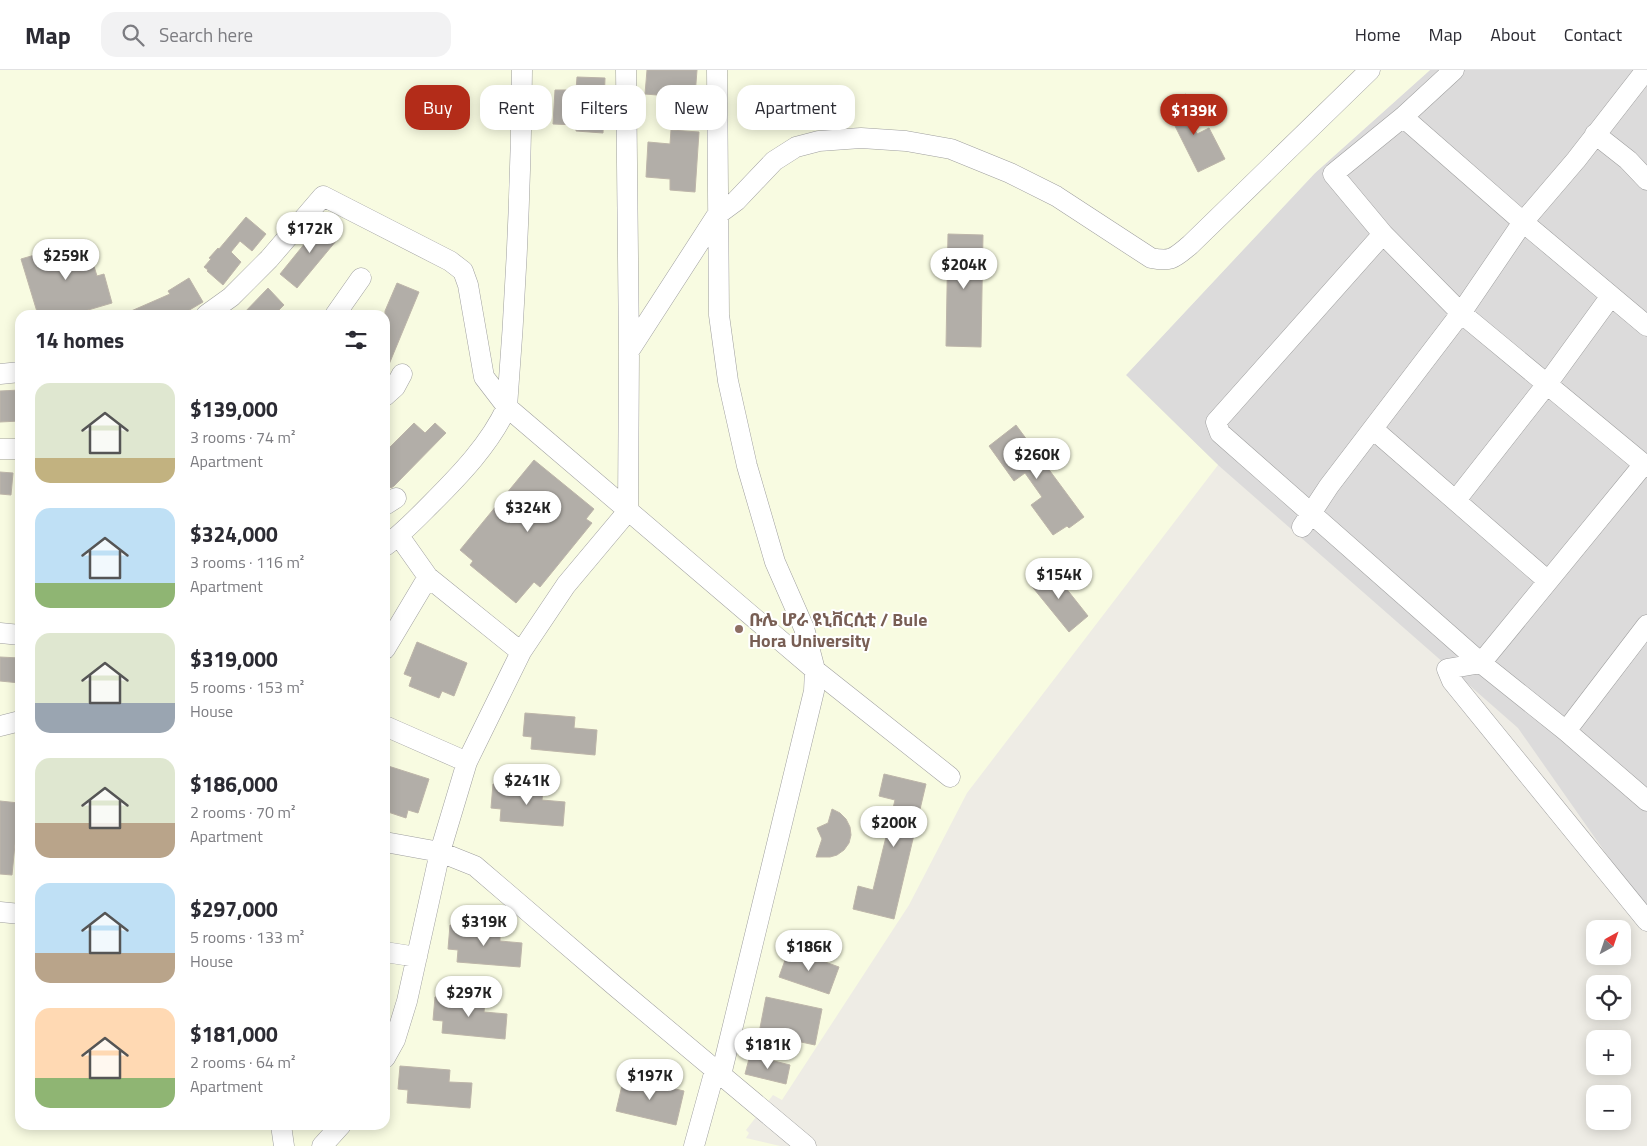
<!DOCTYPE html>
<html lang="en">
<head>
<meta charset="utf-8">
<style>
	:root { --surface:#fff; --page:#f2f2f3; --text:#2b2b33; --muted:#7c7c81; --line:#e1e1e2; --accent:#b32c19 }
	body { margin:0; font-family:"Titillium Web","Noto Sans Ethiopic",sans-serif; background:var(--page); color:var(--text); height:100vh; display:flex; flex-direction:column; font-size:19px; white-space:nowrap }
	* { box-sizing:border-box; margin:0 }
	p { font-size:16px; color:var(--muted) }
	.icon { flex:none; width:28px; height:28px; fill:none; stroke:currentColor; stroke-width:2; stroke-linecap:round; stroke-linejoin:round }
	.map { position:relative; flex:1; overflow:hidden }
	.sheet { position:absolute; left:15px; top:240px; width:375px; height:820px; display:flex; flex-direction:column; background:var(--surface); border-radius:15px; box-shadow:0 2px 12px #0003 }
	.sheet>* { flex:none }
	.banner { position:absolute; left:405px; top:15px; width:475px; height:45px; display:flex; gap:10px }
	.needle { width:32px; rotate:40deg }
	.tools { position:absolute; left:1586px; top:850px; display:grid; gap:10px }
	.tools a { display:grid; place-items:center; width:45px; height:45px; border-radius:10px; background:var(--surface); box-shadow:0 2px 12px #0003; font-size:25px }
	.price { position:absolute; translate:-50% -42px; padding:0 11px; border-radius:18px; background:#fff; color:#222; font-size:16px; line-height:32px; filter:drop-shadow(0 1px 2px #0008) }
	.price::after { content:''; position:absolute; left:50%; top:30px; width:15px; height:11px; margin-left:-8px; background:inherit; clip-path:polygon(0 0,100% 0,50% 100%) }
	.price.active { background:var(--accent); color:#fff }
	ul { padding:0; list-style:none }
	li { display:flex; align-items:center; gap:15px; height:125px; padding:0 20px }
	li span { display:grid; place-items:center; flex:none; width:140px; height:100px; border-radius:15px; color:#555 }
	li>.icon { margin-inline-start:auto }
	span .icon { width:60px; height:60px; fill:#fffc; stroke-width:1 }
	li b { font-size:21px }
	h2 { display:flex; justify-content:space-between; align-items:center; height:60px; padding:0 20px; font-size:21px }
	.tag { padding:0 18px; border-radius:15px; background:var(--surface); box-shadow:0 2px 12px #0003; font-size:18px; line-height:45px }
	.tag.active { background:var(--accent); color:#fff }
	header { display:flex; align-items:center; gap:30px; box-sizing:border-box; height:70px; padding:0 25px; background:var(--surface); border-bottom:1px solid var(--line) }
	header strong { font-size:24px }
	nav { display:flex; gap:28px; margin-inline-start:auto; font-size:18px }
	.search { width:350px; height:45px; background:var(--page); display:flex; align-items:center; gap:12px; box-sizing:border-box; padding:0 18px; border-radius:15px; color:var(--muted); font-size:19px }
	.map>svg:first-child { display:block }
	.residential { fill:#dcdbdb }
	.education { fill:#f8fbe1; fill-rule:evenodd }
	.building { fill:#b2aea8; stroke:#bdb5a9 }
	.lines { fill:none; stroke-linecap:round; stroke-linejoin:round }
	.minor-casing { stroke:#9f9f9f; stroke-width:21 }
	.minor { stroke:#fff; stroke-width:20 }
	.education-dot { fill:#8d6e63; stroke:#fff; stroke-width:2 }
	.labels { text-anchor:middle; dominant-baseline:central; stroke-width:4; stroke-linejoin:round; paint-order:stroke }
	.education-label { font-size:18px; font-weight:bold; fill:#785e54; stroke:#fff; text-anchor:start }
</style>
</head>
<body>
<header>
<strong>Map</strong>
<div class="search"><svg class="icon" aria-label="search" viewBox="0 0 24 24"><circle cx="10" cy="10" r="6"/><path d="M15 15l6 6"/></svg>Search here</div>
<nav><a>Home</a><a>Map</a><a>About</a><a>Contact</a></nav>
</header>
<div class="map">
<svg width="1647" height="1076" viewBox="0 0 1647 1076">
	<rect width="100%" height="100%" fill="#eeece5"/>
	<path class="residential" d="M1430,0H1647V842L1518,658L1218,395L1125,306L1315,103Z"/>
	<path class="education" d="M0,0H1430L1315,103L1126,305L1218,395L967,723L909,835L782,1030L773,1025L746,1060L749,1063L746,1068L780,1076H0ZM20,245H385V1055H20Z"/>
	<path class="building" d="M647,0H697L694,39L668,38L669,26L645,24Z
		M577,7L605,8L603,63L576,61V55L553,54L555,20H576Z
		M1186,24L1191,34L1184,37L1197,64L1209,58L1225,89L1198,102L1164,34Z
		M671,60L699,62L695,122L670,120V109L646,107L648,72L670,74Z
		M246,147L266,164L252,181L240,171L231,182L241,192L223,215L207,201L208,200L204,197L211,189L209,188L218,178L219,179Z
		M323,151L341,165L297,218L280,204Z
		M948,164L983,165L981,277L946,276Z
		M86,170L97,206L104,204L112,233L71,245H38L21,189Z
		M189,208L203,232L181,245H122L170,224L168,221Z
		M397,213L419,222L385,304V241Z
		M268,218L284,235L274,245H242Z
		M20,320V351L0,352V321Z
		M414,353L425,363L435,353L446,363L394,416L391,418L385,412V382Z
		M1016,355L1084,447L1069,458L1067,456L1053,465L1031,435L1042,427L1025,403L1014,411L989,376Z
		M534,390L594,439L586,449L592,453L540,517L534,512L516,533L470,495L473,491L460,480Z
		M0,402L13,403L11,425L0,424Z
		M1050,498L1088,546L1069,562L1030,514Z
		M417,572L467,593L454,626L442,621L439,628L409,616L412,607L404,604Z
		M0,587L20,588V613L0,611Z
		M525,643L575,647L574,658L597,660L595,685L531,679L532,667L523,666Z
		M385,695L429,709L418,743L408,740L406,748L385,741Z
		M884,704L926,714L894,849L853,839L858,816L873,820L895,730L879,726Z
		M493,714L543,719L542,730L565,732L563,756L500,751L501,739L491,738Z
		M0,731L19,733L12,805L0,804Z
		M832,739L840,743L846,749L850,757L851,765L849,773L844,780L837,785L830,787H816L822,769L817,758L828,753Z
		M450,855L500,860V871L522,873L520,897L457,892L458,880L448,879Z
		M789,879L839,897L829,924L779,907Z
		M435,927L485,931L484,942L507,944L505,969L442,963L443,951L433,950Z
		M766,927L822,939L815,975L759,963Z
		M750,985L790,995L786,1014L745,1004Z
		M400,996L450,1000L449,1012L472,1013L470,1038L407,1033L408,1020L398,1019Z
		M624,1007L684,1021L676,1055L616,1041Z"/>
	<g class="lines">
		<defs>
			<path id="minor" d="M522,0C521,112 516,224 507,337L815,600L950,707
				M626,0L629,281
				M717,0L719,245L728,311L747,396L775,492L804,558L815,600L814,621L721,1005
				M1403,47L1523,152L1647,256
				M1595,64L1628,90L1647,110
				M1383,164L1333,104L1403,47L1454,0
				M206,245L231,227L269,189L323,126L450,191L463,201L468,215L484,307L507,337C490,374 460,405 431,434C416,449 402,464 385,476
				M335,245L361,208
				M0,304L20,302
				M385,326L395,317L402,304
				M1373,359L1548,511
				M0,379H20
				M1644,394L1481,593L1447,599L1452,611L1647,851
				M1647,397L1461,243L1383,164L1216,352L1220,363L1481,593L1566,661L1647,731
				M1456,430L1547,314L1611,226
				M385,435L396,428
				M1302,457L1329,416L1461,243L1523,152L1576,90L1646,0
				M399,466L428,507L521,582
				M0,563L20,565
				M385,579L428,507
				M0,656L20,651
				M385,656L467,692
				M1566,661L1647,555
				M385,772L440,782L475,796L615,916L806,1076
				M0,842L20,844
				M385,882L417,887
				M385,988L395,970L407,931L440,782L467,692L521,582L566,515L628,441L629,281L717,145L736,131L774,91L796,77L819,71L861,68L906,71L951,79L1010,103L1056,126L1151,188C1172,192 1174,188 1190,175L1370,0
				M281,1055L284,1076
				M322,1076L341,1055
				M694,1076L715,1000"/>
		</defs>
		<use href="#minor" class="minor-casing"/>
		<use href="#minor" class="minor"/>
	</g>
	<circle class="education-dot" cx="739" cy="559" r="5"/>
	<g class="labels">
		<g class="education-label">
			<text x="749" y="549">ቡሌ ሆራ ዩኒቨርሲቲ / Bule<tspan x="749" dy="21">Hora University</tspan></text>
		</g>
	</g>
</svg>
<div class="tools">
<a><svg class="needle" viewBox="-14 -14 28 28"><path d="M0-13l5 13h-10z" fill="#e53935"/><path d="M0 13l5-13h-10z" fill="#7c7c81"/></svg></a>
<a><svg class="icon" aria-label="locate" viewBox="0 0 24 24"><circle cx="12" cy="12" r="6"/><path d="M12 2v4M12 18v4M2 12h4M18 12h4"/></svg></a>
<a>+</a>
<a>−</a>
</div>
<b class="price active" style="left:1194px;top:66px">$139K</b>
<b class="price" style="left:310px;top:184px">$172K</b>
<b class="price" style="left:66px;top:211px">$259K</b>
<b class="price" style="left:964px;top:220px">$204K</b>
<b class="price" style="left:1037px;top:410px">$260K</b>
<b class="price" style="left:528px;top:463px">$324K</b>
<b class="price" style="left:1059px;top:530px">$154K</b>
<b class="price" style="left:527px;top:736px">$241K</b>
<b class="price" style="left:894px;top:778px">$200K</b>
<b class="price" style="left:484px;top:877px">$319K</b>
<b class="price" style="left:809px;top:902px">$186K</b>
<b class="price" style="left:469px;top:948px">$297K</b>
<b class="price" style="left:768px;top:1000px">$181K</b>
<b class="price" style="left:650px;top:1031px">$197K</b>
<div class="banner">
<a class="tag active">Buy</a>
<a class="tag">Rent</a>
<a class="tag">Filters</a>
<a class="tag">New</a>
<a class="tag">Apartment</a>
</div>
<section class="sheet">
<h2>14 homes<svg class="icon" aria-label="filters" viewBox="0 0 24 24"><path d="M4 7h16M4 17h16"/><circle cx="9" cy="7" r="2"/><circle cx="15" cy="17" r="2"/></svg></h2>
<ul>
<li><span style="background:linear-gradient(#dfe7d0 75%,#c2b280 0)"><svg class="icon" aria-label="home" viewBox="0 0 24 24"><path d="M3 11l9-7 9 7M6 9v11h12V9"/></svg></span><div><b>$139,000</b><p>3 rooms · 74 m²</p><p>Apartment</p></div></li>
<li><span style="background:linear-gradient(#bfe0f5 75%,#8fb573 0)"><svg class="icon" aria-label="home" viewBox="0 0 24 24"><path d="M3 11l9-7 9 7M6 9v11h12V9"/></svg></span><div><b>$324,000</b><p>3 rooms · 116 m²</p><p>Apartment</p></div></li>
<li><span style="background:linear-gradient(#dfe7d0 70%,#9aa5b1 0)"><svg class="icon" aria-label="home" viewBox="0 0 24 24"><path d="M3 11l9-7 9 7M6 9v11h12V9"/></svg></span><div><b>$319,000</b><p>5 rooms · 153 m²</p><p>House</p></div></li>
<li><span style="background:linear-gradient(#dfe7d0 65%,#b9a48a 0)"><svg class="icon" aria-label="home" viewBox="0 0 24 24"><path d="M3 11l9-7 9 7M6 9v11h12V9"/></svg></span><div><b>$186,000</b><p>2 rooms · 70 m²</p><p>Apartment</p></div></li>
<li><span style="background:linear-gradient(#bfe0f5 70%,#b9a48a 0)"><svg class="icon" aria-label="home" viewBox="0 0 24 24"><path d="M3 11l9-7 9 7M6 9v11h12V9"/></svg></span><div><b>$297,000</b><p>5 rooms · 133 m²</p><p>House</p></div></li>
<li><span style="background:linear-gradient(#ffd9b3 70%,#8fb573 0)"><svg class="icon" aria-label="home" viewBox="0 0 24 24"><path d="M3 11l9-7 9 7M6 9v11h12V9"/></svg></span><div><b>$181,000</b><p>2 rooms · 64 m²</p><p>Apartment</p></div></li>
</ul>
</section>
</div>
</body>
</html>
